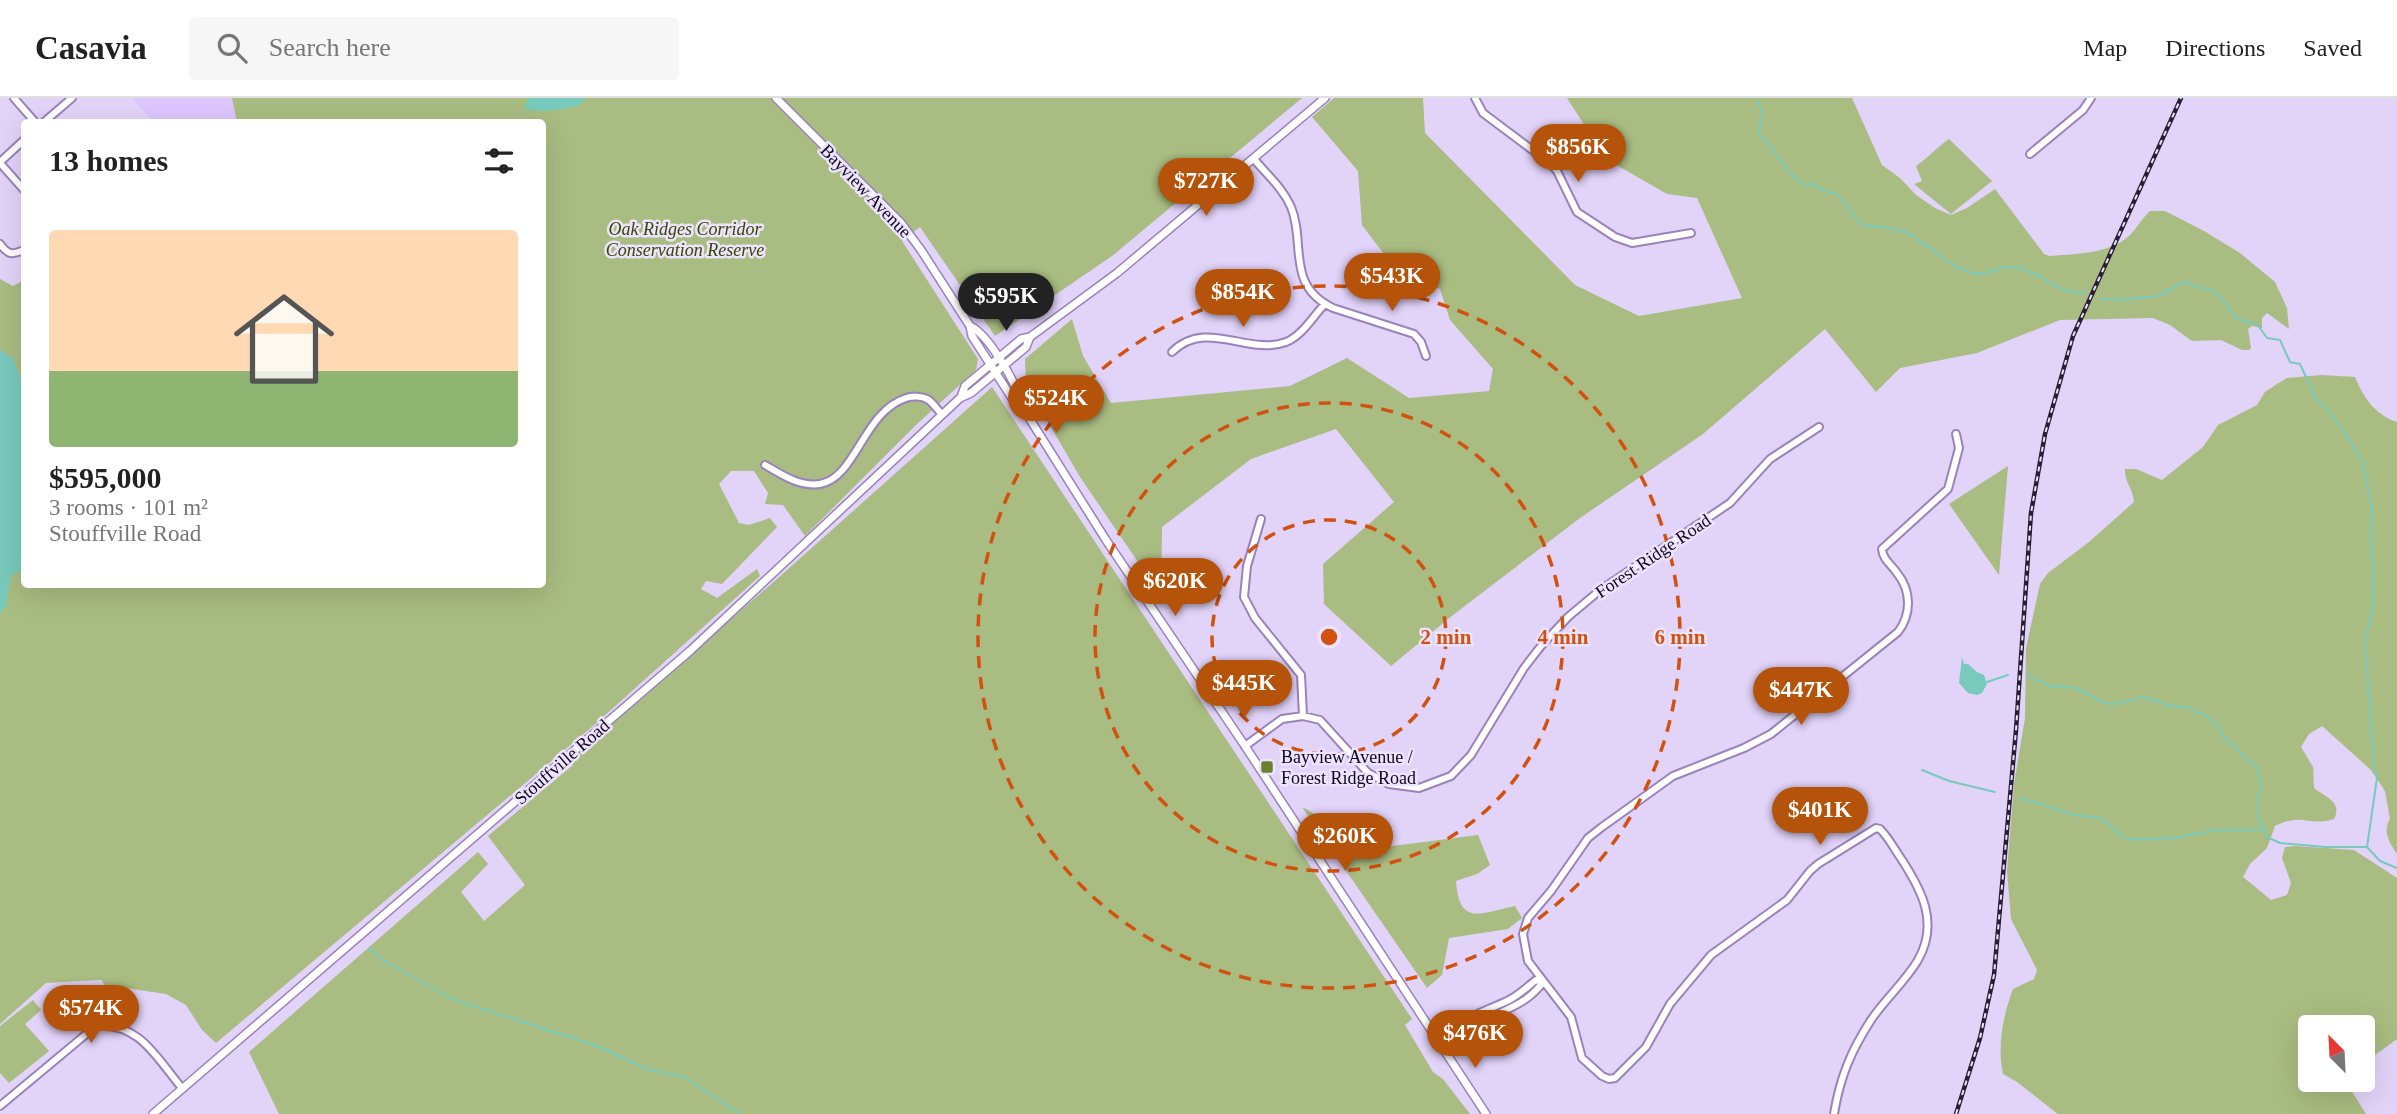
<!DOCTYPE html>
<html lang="en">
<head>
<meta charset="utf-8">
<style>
	:root { --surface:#fff; --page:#f6f6f6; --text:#222; --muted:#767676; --line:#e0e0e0; --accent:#b45309 }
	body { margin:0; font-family:Georgia,serif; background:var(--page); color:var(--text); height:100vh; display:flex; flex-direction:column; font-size:26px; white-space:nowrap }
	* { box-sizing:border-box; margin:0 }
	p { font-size:23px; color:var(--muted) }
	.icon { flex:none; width:38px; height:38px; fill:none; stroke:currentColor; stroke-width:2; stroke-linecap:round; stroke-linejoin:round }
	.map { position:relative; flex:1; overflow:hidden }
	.side { position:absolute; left:21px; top:21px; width:525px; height:469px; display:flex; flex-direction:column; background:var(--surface); border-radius:7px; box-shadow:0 7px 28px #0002 }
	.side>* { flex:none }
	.needle { width:46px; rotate:336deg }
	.buttons { position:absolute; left:2298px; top:917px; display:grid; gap:14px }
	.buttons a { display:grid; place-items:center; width:77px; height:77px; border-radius:7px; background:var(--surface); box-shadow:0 7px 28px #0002; font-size:35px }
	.price { position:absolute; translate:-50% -60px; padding:0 16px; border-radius:24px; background:var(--accent); color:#fff; font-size:23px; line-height:46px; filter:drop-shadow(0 2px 4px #0008) }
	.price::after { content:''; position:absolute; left:50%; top:42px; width:21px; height:16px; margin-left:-10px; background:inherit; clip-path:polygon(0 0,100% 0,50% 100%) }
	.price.current { background:#222; color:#fff }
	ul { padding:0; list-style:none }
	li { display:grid; align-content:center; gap:14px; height:371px; padding:0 28px }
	li span { display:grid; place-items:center; height:217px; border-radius:7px; color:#555 }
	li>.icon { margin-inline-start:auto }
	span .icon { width:126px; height:126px; fill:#fffc; stroke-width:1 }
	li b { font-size:30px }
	h2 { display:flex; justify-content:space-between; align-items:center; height:84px; padding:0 28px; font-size:30px }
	header { display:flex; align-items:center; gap:42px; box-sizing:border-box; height:98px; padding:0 35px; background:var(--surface); border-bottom:2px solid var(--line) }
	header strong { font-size:33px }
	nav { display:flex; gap:38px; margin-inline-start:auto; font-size:24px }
	.search { width:490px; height:63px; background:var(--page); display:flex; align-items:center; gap:18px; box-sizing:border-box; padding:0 24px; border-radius:7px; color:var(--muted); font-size:26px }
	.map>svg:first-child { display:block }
	.built { fill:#dcc6fd }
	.green { fill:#a9bc81 }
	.water { fill:#78cabc }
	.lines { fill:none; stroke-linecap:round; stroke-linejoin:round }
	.stream { stroke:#78cabc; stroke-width:2 }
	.minor-casing { stroke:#9a82bc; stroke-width:10 }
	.major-casing { stroke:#9a82bc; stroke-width:10 }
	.minor { stroke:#fff; stroke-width:6 }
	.major { stroke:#fff; stroke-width:7 }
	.rail-casing { stroke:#281e35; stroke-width:4.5 }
	.rail { stroke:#ede3fd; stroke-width:2; stroke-dasharray:5; stroke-linecap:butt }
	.ring { fill:none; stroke:#d2510e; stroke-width:3.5; stroke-dasharray:12 9 }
	.poi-dot { fill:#6a8031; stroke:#ede3fd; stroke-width:2.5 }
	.labels { text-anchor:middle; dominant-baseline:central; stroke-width:5; stroke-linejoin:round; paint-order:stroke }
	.street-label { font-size:18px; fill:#11071c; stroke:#ede3fd }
	.park-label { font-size:18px; font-style:italic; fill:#374600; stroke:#ede3fd }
	.poi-label { font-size:18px; fill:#11071c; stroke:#ede3fd; text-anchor:start }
	.centre { fill:#d2510e; stroke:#ede3fd; stroke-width:3.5 }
	.ring-label { font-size:21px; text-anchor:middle; font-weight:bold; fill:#d2510e; stroke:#ede3fd; stroke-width:5; stroke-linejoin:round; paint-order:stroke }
</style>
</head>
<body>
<header>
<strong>Casavia</strong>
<div class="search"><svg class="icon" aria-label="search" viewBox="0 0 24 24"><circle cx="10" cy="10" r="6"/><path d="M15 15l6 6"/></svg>Search here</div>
<nav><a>Map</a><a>Directions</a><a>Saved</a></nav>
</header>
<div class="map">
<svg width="2397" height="1016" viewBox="0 0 2397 1016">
	<rect width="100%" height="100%" fill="#e2d3f9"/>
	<path class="built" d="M132,0H232L238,24H154Z"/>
	<path class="green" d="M232,0H1302L1112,158L995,238L920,129L902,143L978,261L976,272L916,327L805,438L783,407L765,406L768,395L754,373H731L719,386L739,425L749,427L770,420L777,429L722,486L706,483L701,491L717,500L757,471L760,478L593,628L216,945L202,932L186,907L166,896L105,887L101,882L46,885L0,926V181L13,188L24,182V486H542V24H237Z
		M1334,0H1423L1425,35L1575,187L1639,218L1742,200L1697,100L1667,96L1606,61L1567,0H1852L1882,67L1900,80L1916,97L1935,110L1951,117L1967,110L1995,91L2044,156L2049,158C2074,156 2103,156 2124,142C2134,136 2141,121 2150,113H2165L2204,133L2240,155L2275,184L2287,210L2289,231L2267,215L2262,220V230L2252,228L2248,231L2251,250L2249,252H2242L2221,242L2192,243L2170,227L2153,220L2060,222L1977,255L1900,270L1876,294L1825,231L1703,336L1580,420L1453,517L1391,568L1324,506L1323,466L1394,404L1336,331L1251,361L1162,429L1161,503L1136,461L1080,379L1026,286L1025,261L1072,221L1083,258L1111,305L1290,288L1347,260L1409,300L1489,293L1493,271L1450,222L1440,191L1399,176L1362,127L1358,73L1312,19Z
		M1949,41L1992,83L1951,116L1914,86L1922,83L1916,68C1928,60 1937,49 1949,41Z
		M2321,277L2355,279C2364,300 2374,316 2397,324V756C2390,746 2382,733 2390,721L2385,693L2371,672L2322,628L2309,636L2301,649L2313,669L2314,690C2325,699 2343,704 2334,721C2309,729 2303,714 2275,728L2267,750L2250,766L2243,779L2271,802L2287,797L2291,785L2282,760L2285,749L2294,748L2354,752L2397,780V941L2363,966L2362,929H2310V982H2345L2366,1016H2058L2017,984L2003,976C1997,949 2003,917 2013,891L2034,881L2037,872L2011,821L2007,773L2014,686L2025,620L2026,550L2040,486L2048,475L2089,444L2134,404C2134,392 2124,384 2125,371H2136L2162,382L2203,349L2218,327L2257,307L2265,294L2277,286L2287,280Z
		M992,289L1412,921L1405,927L1433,974L1443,981L1470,1016H279L249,954L478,754L488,766L461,794L484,823L525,787L488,738L573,667L567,663L777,481Z
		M2008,368L1999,477L1949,406Z
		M1302,709L1377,750L1478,737L1490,767L1477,776L1456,783C1459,829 1481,815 1515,808L1522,820L1508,831L1449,840L1442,877L1427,890Z
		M33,902L41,912L25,926L49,953L9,985L0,975V928Z"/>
	<path class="water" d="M528,0H584L582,6C564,12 542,15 524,11Z
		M0,252L13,260L24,287V471L11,478L6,508L0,516Z
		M1962,559L1964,566H1968L1977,574L1984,577L1987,586L1982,595L1977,597L1968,595L1959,585Z"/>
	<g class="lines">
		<path class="stream" d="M1757,0C1765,17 1760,19 1759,36C1777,53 1784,75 1806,88L1813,85L1821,92L1837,96L1861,126C1877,130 1894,128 1909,136C1929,146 1947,168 1969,174C1990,180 1998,166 2016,169C2043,174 2057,198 2086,194
			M2101,201L2122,202L2158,198L2186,183L2193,188L2212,192L2221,200L2237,221L2257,226L2267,240L2280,242L2290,264L2300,266L2317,303L2324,308L2344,333L2363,365L2371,407L2373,506L2365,544L2374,668L2377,680L2367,749
			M2027,577L2050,588L2076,590L2104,605L2117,606L2143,599L2171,608L2186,609L2205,617L2217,627L2224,639L2257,670L2261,684L2257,709L2258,719L2267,739L2280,745L2325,749H2367L2380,763L2397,770
			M1987,584L2008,577
			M1922,672L1949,683L1995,694
			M2019,701L2032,703L2074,717L2101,720L2122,738L2134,742L2174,740L2216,732H2263
			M369,850L381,861L452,901L600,949L646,971L685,979L740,1016"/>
		<defs>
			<path id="minor" d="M14,0L35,24
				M1475,0L1483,15L1551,66L1557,73L1577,114L1615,139L1632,145L1691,135
				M44,24L72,0
				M2030,56L2083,12L2091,0
				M1254,61C1267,77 1283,90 1291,109C1306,145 1285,187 1333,210L1414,236L1421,244L1426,258
				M0,64L24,42
				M0,65L24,92
				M0,146C8,157 12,157 24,152
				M1172,254C1206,220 1248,258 1286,244C1303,237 1313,218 1325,206
				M765,367C782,377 800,389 820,386C856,380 863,314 906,300C912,298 921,298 927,301C933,304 937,312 942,316
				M1261,421L1247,468L1244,499L1255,520L1301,577L1303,618
				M1245,648L1282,621L1303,618L1320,622L1368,675L1389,686L1419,690L1451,678L1471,657L1524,570L1541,548L1568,519L1599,493L1730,405L1770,361L1819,329
				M1439,944C1455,921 1485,914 1509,902C1519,897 1527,889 1536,882L1543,884
				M1439,944C1455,942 1465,932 1479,925C1502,912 1527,907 1543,884
				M0,1008L96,928C140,924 157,961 182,990
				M1834,1016C1840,979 1851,953 1871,922C1885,901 1905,884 1918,862C1939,825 1922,793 1902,762C1895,752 1889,740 1880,731L1876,730L1818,766L1810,773L1787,802L1711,857L1670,906L1646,949L1615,980L1609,981L1602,978L1582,960L1571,919L1528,863L1523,836L1528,820L1551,793L1588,740L1602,729L1673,678L1744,650L1771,636L1898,534C1912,516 1911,492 1897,475C1891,466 1883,462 1882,451L1948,391L1959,350L1956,336"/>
			<path id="major" d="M776,0L901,125L921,152L970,228L972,238L1012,300L1021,307L1106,442L1245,648L1486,1016
				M970,228C989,237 1018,287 1021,307
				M961,299L965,288L1021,241L1030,239L1117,175L1325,0
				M153,1016L691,552L960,300L971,295L1026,249L1030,239"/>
		</defs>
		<use href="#minor" class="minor-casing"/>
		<use href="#major" class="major-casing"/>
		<use href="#minor" class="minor"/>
		<use href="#major" class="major"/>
		<defs>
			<path id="rail" d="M1956,1016L1980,940L1994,877L2016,632L2031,415L2045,336L2073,238L2181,0"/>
		</defs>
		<use href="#rail" class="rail-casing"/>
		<use href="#rail" class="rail"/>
	</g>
	<g class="ring">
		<circle cx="1329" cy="539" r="117"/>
		<circle cx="1329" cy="539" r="234"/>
		<circle cx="1329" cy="539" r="351"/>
	</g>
	<rect class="poi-dot" x="1260" y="662" width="14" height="14" rx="3.5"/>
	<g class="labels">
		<g class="street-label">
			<text transform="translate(866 93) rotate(46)">Bayview Avenue</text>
			<text transform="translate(1653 458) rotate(-34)">Forest Ridge Road</text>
			<text transform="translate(562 664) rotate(-41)">Stouffville Road</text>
		</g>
		<g class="park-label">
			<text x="685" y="131">Oak Ridges Corridor<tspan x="685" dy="21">Conservation Reserve</tspan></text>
		</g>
		<g class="poi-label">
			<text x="1281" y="659">Bayview Avenue /<tspan x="1281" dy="21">Forest Ridge Road</tspan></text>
		</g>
	</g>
	<circle cx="1329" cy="539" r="10" class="centre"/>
	<g class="ring-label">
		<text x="1446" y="546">2 min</text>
		<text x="1563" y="546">4 min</text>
		<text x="1680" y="546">6 min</text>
	</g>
</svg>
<div class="buttons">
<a><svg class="needle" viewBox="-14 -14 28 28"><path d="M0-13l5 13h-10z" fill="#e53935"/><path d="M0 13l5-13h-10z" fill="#767676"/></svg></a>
</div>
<b class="price" style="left:1578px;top:86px">$856K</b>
<b class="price" style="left:1206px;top:120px">$727K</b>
<b class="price" style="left:1392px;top:215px">$543K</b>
<b class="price" style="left:1243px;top:231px">$854K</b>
<b class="price current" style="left:1006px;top:235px">$595K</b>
<b class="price" style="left:1056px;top:337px">$524K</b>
<b class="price" style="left:1175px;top:520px">$620K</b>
<b class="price" style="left:1244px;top:622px">$445K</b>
<b class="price" style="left:1801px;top:629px">$447K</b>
<b class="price" style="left:1820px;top:749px">$401K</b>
<b class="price" style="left:1345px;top:775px">$260K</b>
<b class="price" style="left:91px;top:947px">$574K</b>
<b class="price" style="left:1475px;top:972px">$476K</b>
<section class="side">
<h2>13 homes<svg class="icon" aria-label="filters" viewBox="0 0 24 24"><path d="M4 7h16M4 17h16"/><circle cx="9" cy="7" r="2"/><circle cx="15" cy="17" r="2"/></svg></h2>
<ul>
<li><span style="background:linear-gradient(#ffd9b3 65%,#8fb573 0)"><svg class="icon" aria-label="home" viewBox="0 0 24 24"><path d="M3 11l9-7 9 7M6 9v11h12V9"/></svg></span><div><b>$595,000</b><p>3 rooms · 101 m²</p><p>Stouffville Road</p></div></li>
</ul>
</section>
</div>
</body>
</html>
